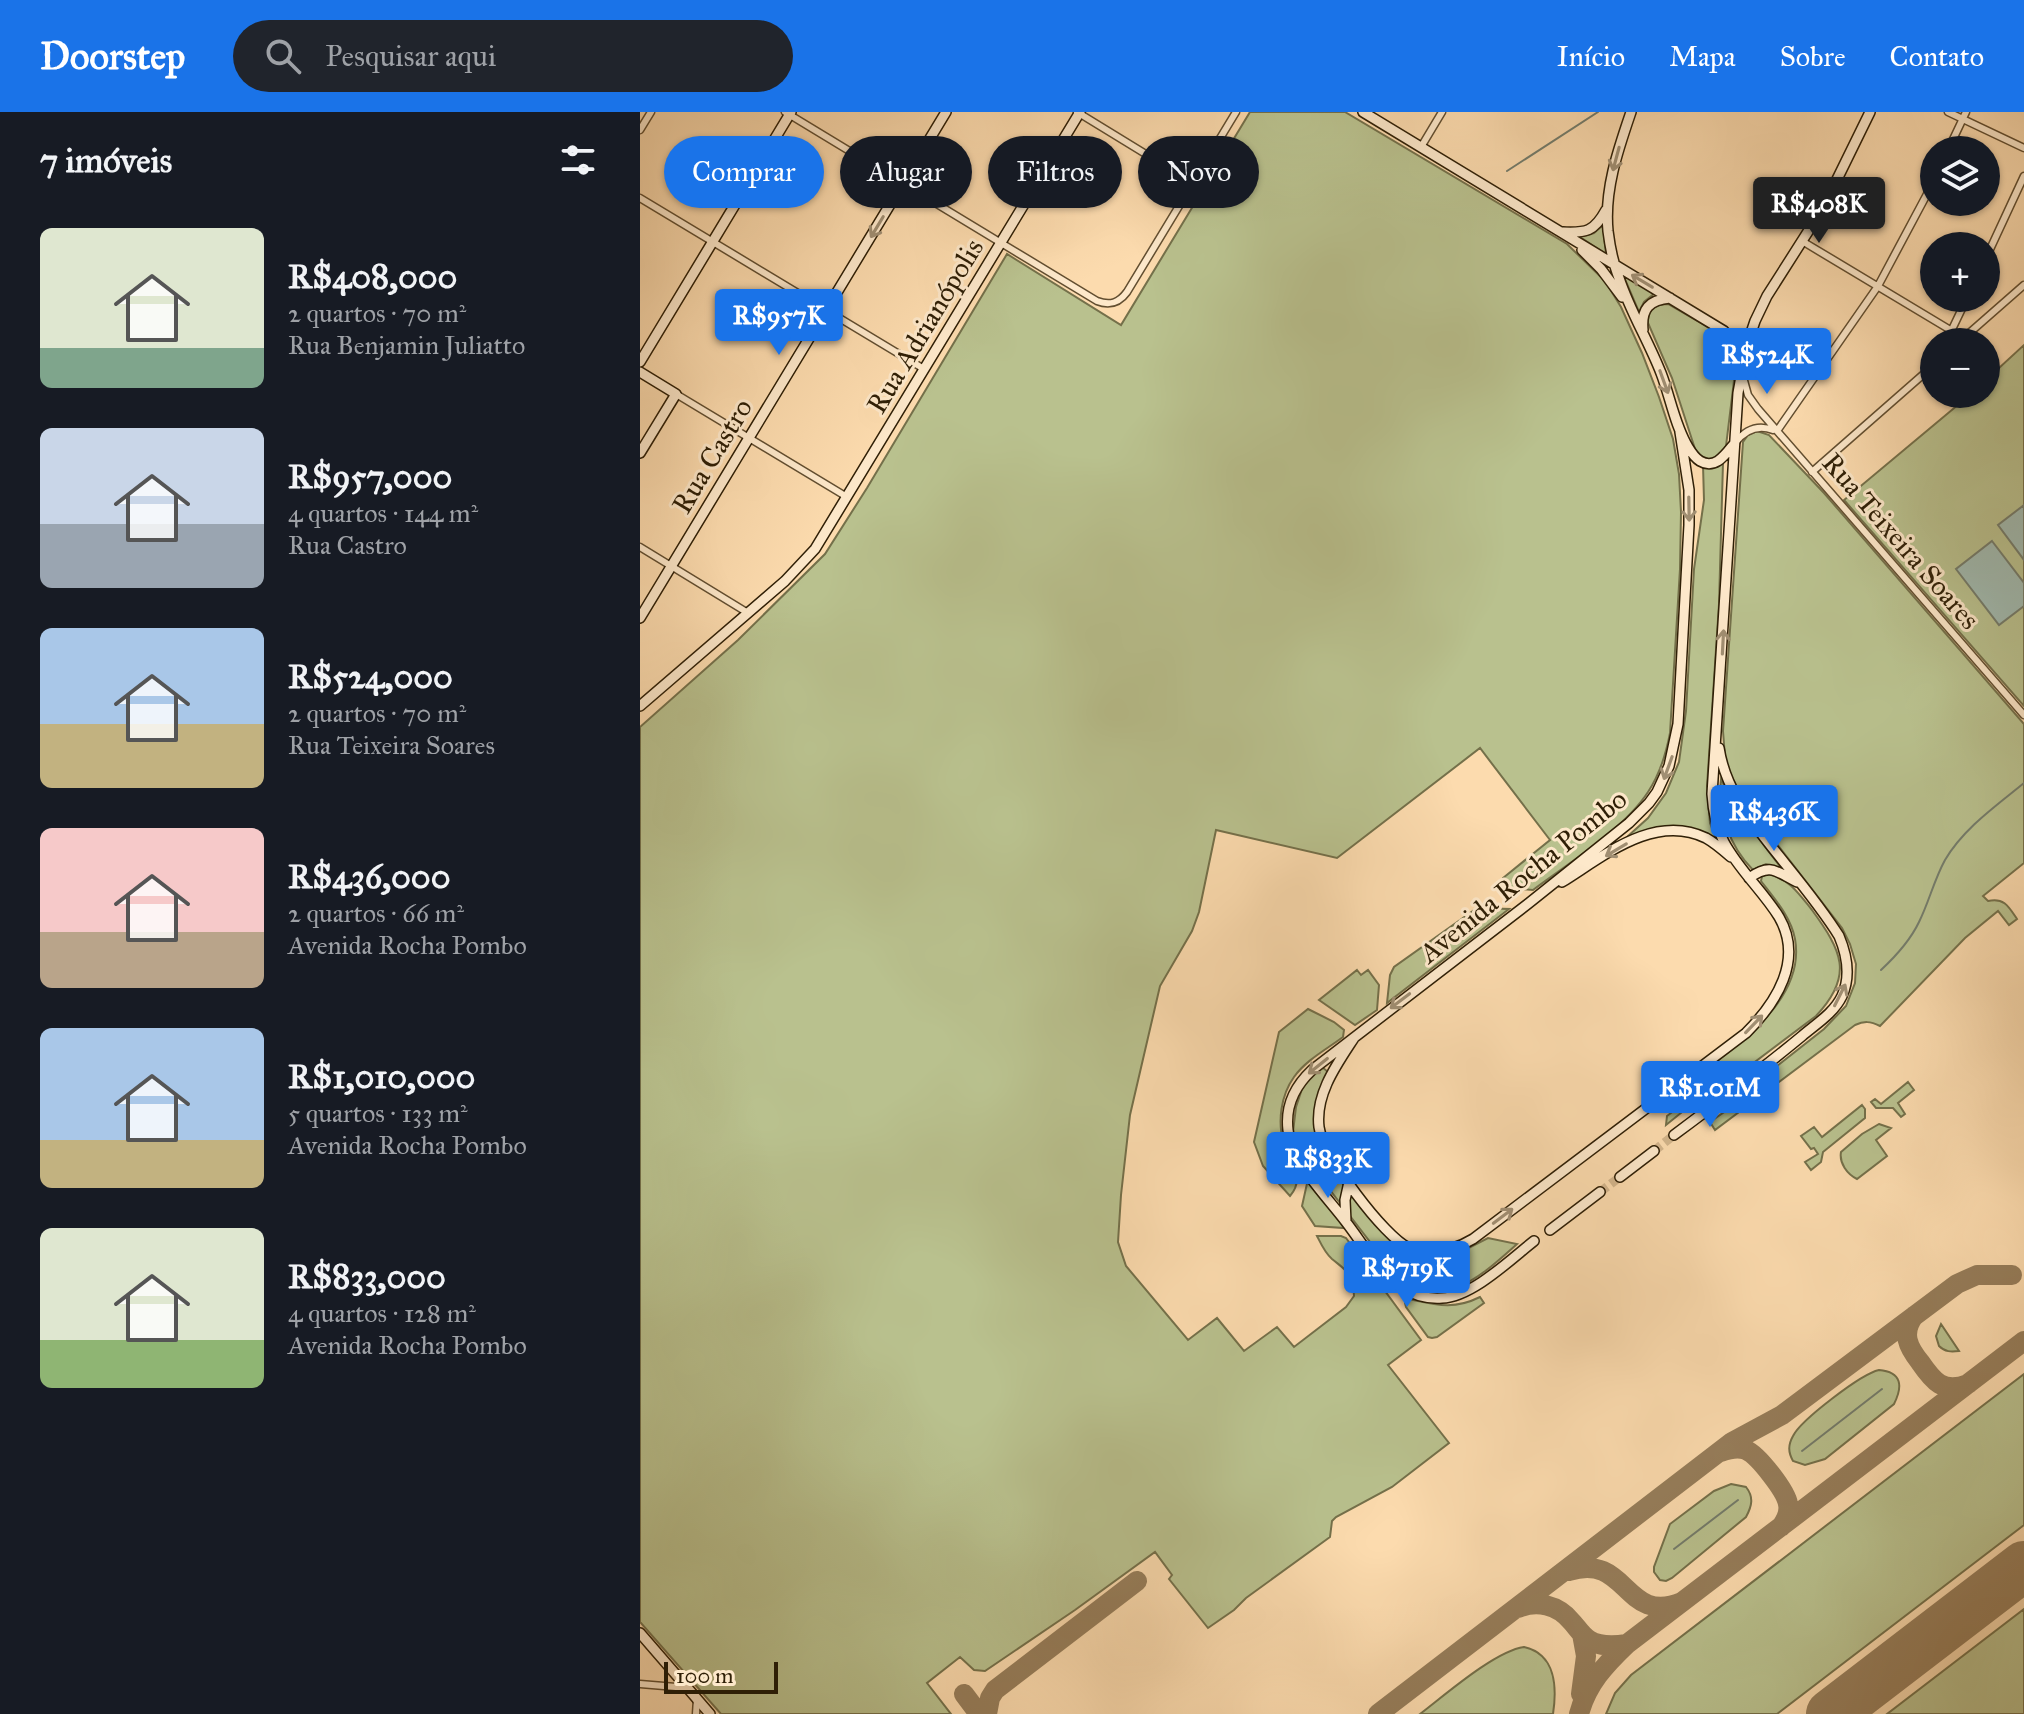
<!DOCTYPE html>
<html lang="pt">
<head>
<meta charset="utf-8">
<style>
	:root { --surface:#171b24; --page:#20242c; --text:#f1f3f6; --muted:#9ea1a6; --accent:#1a73e8 }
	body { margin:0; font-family:"IM FELL Great Primer",serif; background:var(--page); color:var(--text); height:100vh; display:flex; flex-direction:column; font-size:30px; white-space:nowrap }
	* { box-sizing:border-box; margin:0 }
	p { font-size:26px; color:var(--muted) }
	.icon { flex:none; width:44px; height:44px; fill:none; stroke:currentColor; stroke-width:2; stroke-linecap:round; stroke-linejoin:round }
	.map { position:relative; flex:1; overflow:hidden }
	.panel { display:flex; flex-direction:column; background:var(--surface); width:640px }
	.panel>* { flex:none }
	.top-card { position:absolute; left:24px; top:24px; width:760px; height:72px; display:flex; gap:16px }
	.tools { position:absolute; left:1280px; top:24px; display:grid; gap:16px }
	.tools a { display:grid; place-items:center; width:80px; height:80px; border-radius:50%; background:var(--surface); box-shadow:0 2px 6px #0004; font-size:40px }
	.scale { position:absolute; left:24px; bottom:20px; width:114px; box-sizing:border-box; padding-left:8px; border:4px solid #2f1f06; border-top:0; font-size:22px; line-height:28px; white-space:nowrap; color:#2f1f06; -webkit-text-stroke:6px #fde8ca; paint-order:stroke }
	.price { position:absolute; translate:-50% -68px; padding:0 18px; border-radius:8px; background:var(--accent); color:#fff; font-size:26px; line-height:52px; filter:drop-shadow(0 2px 4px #0008) }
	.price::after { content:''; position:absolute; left:50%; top:48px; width:24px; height:18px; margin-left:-12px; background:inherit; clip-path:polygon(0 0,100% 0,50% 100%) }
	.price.selected { background:#222; color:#fff }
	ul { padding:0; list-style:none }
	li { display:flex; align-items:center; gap:24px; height:200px; padding:0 40px }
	li span { display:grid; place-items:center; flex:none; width:224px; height:160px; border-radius:12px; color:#555 }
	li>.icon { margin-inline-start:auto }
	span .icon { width:96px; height:96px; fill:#fffc; stroke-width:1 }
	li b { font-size:34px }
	h2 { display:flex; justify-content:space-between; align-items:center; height:96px; padding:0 40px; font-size:34px }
	.pill { padding:0 28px; border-radius:36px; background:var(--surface); box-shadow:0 2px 6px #0004; font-size:28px; line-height:72px }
	.pill.selected { background:var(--accent); color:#fff }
	header { display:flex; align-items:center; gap:48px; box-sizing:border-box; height:112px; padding:0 40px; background:var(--accent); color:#fff }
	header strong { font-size:38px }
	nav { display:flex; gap:44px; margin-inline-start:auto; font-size:28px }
	.search { width:560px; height:72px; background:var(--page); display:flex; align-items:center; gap:20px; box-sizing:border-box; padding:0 28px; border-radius:44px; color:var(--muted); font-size:30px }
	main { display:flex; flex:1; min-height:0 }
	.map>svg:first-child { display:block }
	.green { fill:#b9c18e; stroke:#74704a; stroke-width:2 }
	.water { fill:#a0bab0; stroke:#737c6c; stroke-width:2 }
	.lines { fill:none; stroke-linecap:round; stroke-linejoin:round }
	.stream { stroke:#737c6c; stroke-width:2 }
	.taxiway { stroke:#967d5a; stroke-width:20 }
	.runway { stroke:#967d5a; stroke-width:50 }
	.secondary-tunnel { stroke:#d3b58c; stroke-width:9; stroke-dasharray:9 4.5; stroke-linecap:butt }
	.street-casing { stroke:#624e30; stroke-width:9 }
	.secondary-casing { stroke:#2f1f06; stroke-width:12 }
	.street { stroke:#fde8ca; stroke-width:6 }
	.secondary { stroke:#fde8ca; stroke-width:9 }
	.oneway { stroke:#a08e72 }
	.labels { text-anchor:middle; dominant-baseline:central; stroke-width:6; stroke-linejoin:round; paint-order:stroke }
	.street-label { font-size:28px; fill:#2f1f06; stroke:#fde8ca }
</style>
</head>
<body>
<header>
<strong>Doorstep</strong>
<div class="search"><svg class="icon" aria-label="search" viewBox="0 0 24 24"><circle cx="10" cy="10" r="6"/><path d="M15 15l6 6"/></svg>Pesquisar aqui</div>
<nav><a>Início</a><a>Mapa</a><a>Sobre</a><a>Contato</a></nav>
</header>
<main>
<section class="panel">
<h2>7 imóveis<svg class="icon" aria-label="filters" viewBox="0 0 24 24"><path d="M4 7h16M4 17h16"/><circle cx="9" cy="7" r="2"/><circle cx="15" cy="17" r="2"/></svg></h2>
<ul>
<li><span style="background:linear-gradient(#dfe7d0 75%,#7fa58c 0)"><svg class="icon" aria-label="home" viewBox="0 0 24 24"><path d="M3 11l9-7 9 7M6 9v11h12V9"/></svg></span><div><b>R$408,000</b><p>2 quartos · 70 m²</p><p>Rua Benjamin Juliatto</p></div></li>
<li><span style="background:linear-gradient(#c9d6e8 60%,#9aa5b1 0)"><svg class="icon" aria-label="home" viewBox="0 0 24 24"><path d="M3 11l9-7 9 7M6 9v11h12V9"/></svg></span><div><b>R$957,000</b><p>4 quartos · 144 m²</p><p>Rua Castro</p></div></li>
<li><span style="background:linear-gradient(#a9c7e8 60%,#c2b280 0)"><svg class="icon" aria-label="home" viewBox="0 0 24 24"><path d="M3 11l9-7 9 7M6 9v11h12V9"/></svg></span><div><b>R$524,000</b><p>2 quartos · 70 m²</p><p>Rua Teixeira Soares</p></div></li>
<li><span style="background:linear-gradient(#f6c9c9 65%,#b9a48a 0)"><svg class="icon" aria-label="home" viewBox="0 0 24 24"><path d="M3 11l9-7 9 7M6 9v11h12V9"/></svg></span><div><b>R$436,000</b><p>2 quartos · 66 m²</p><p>Avenida Rocha Pombo</p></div></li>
<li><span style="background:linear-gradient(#a9c7e8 70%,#c2b280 0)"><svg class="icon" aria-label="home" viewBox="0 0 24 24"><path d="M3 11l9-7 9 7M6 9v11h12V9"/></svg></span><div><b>R$1,010,000</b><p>5 quartos · 133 m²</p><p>Avenida Rocha Pombo</p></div></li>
<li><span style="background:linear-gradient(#dfe7d0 70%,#8fb573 0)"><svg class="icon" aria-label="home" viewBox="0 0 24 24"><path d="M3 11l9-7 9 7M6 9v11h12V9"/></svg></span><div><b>R$833,000</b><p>4 quartos · 128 m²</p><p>Avenida Rocha Pombo</p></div></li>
</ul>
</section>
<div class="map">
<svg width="1384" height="1602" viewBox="0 0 1384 1602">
	<rect width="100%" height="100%" fill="#fcdbae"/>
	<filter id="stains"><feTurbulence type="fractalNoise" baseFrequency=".0025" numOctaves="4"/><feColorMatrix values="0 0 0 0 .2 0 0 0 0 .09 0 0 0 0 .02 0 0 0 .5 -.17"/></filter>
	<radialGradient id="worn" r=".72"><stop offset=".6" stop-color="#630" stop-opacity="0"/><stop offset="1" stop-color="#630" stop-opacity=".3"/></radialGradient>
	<path class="green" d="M610,0H705L927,132L965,169L981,195L1002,241L1019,285L1033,327L1039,362L1041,400L1040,457L1030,621C1026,642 1020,662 1008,680C984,717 929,751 893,778L868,776L862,770L863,766L910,728L840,636L697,746L576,718L559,800L552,819L520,874L490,1003L481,1083L478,1130L486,1154L548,1228L577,1206L604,1239L637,1215L654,1235L706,1195L714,1184C713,1161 708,1160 692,1147C685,1141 681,1132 677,1124H701L706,1126L781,1228L748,1253L809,1331L752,1375L696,1405L692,1409L690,1425L606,1486L594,1498L568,1516L529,1467L532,1463L515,1440L435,1498L345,1559L334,1558L320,1545L287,1571L311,1602H81L0,1510V615L98,528L185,442L227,376L367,142L481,213Z
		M963,113L966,142L940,125L954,121Z
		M985,162L1015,181L1004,190L999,200L984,165Z
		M1028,192L1092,229L1096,252L1086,334C1082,343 1076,348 1065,347L1056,340L1032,266L1008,211C1007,197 1016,192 1028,192Z
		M1384,233V594L1204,388L1331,282H1346V268Z
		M1117,319L1129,323L1184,381L1384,612V751L1343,784L1348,789C1364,785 1369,795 1377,807L1369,813L1358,799L1325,826L1240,914C1230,909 1224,909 1215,913L1075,1018L1070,1010L1097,991L1094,988L1184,917L1206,894L1215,871L1216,852L1210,832L1202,816L1095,678L1085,645L1083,619L1103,330L1108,323Z
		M1083,351L1079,492L1067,674L1070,711L1076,727L1055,719L1013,717L987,725L1008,706L1026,681L1039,650L1046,599L1054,457L1064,388L1063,353L1073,354Z
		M1081,667L1095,695L1142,757L1126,752L1113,758C1089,734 1078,700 1081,667Z
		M1130,762C1150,768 1159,782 1172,798C1201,838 1215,863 1176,904L1055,995L1052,992L1026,1013L1027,1004L1048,988L1040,977C1084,942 1167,893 1155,827C1151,805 1134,786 1121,769L1122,764Z
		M837,796L869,797L747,891L750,863L754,855Z
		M717,858L721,863L728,858L739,873L737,898L715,913L679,888Z
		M668,897L694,910L704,918L703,925C687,937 666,948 654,965C641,983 637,1010 644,1032C650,1050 666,1066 650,1084L623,1054L614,1030L639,920Z
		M682,955L688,960L675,1006L677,1026L687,1043L745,1121L761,1136L775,1144L792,1147L815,1143L848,1126L877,1132C840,1165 802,1202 754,1161L663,1043L653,1020L656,995L663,974Z
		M1268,970L1274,978L1258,991L1265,1002L1261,1005L1253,996H1236L1231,990L1235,987L1241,992Z
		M1222,993L1225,997V1006L1183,1040L1181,1050L1171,1058L1165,1050L1178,1042L1174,1036L1171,1037L1161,1024L1174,1015L1182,1025Z
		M1239,1012L1251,1016L1236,1028L1247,1044L1217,1067C1207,1062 1199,1051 1201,1040L1222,1022Z
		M668,1067L701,1111L704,1116L675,1114L662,1094Z
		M840,1185L844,1191L797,1225L792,1226L788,1225L766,1195L765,1191L769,1187C797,1193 814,1198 840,1185Z
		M1301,1212L1319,1239C1311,1240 1305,1240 1299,1234L1296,1224Z
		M1239,1258C1262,1260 1263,1274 1254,1292L1185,1347L1165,1353L1153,1349C1148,1340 1148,1333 1153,1324C1161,1308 1221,1262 1239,1258Z
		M1384,1262V1413L1137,1602H966L975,1581L991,1563Z
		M1091,1372L1106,1375C1114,1385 1112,1394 1106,1405L1032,1466L1026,1469L1020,1468L1014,1460V1455L1030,1412L1074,1379Z
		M1384,1497V1602H1247Z
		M884,1535C916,1542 917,1576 913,1602H780C805,1583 855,1539 884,1535Z"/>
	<path class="water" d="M1384,393V448L1358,413Z
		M1352,429L1384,471V494L1359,513L1316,457Z"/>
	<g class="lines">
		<path class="stream" d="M867,59L958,0
			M1241,858C1256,844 1270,829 1279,810C1289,790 1294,768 1305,748C1324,716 1356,694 1384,671
			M1162,1339L1242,1277
			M1034,1437L1098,1388"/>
		<path class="taxiway" d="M1274,1204C1261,1221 1268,1235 1280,1250C1293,1269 1303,1282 1328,1272
			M1081,1340C1089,1337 1098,1335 1106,1338C1118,1343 1146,1379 1148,1392C1150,1401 1146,1408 1141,1415
			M929,1459C988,1440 984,1514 1042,1490
			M878,1496C897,1488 918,1493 931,1509C937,1515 941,1523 949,1528C960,1535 974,1534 987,1532
			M324,1582L339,1602
			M941,1582L946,1544L942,1522
			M347,1602L350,1586L355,1578L497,1469
			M738,1602L1092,1330L1142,1303L1317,1172L1337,1163H1372
			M939,1602C947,1572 965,1553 987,1532L1384,1229"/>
		<path class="runway" d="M1191,1602L1384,1454"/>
		<path class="secondary-tunnel" d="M1014,1039L1034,1023
			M960,1080L980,1065"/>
		<defs>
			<path id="street" d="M145,0L457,189C470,194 479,191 487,180L596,0
				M437,0L553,71
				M1308,0L1384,36
				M0,18L11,0
				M781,35L802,0
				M1308,38L1326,0
				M0,86L284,257
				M1162,129L1312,219L1318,230
				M1346,146L1384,64
				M1306,230L1327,186
				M1319,230L1384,173
				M1103,265L1108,283L1118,297L1384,603
				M36,282L207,385
				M1137,319L1238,174L1294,69
				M1095,331C1105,318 1117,312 1133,318
				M1172,360L1294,253
				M0,435L108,501
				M0,1572L48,1576
				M56,1602L57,1587"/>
			<path id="secondary" d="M723,0L1084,219L1097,233L1100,250
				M991,0C978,38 964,78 968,119C970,135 973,151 979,166C990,199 1008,228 1021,261C1030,284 1035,314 1048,335C1051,340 1055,346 1060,349C1075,358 1085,343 1094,332
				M923,120C946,121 954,120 966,98
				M942,138L961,157L982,185
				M1003,218C1001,197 1009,188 1030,186
				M0,250L151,0
				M0,260L36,282L0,341
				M0,506L306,0
				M0,594L145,469L175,437L440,0
				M1109,766C1131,751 1135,759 1157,770
				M922,770C964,744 1014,701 1066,726C1075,731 1083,738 1091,745
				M714,926C697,952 675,982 679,1015C682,1042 745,1126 769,1136C792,1144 813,1139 833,1127L1106,921C1136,891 1164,848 1139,805C1123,779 1099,758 1084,730C1076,715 1073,699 1072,682L1098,281L1106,236L1115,209L1127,184L1183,96L1230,0
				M1034,1023C1077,991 1121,958 1162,924C1176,912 1194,901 1202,884C1211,864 1207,843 1199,824C1179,792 1154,763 1131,734C1107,703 1085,675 1079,636
				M980,1065L1014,1039
				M706,1110L705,1088L709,1070
				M910,1118L960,1080
				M894,1129C871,1147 832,1185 802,1186C788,1187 773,1183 761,1175C738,1159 723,1132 706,1110C689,1088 668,1066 655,1041C651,1034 649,1026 648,1018C645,993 655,974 672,958L889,791L989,711L1009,691L1017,680L1029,654L1038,612L1049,413V378L1040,320
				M0,1521L70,1602"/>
		</defs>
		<use href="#street" class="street-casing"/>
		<use href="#secondary" class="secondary-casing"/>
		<use href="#street" class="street"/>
		<use href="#secondary" class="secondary"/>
	</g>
	<defs><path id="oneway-shaft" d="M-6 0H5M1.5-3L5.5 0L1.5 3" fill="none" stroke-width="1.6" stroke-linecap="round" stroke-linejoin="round" transform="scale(2)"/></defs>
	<g class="oneway">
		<use href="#oneway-shaft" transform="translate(976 47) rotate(105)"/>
		<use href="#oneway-shaft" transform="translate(237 115) rotate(121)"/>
		<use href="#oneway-shaft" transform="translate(1002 169) rotate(-149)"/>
		<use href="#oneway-shaft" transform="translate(1024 270) rotate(70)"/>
		<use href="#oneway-shaft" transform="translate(1049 397) rotate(89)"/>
		<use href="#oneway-shaft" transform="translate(1083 530) rotate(-87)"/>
		<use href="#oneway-shaft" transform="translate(1028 656) rotate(110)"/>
		<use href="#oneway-shaft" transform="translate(976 738) rotate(149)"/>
		<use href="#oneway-shaft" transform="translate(1200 883) rotate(-63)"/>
		<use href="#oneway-shaft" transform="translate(760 889) rotate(143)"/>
		<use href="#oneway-shaft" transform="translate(1114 912) rotate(-46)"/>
		<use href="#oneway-shaft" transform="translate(678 954) rotate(141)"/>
		<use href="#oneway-shaft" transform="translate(863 1104) rotate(-37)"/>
	</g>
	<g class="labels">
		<g class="street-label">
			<text transform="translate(285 214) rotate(-59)">Rua Adrianópolis</text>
			<text transform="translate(72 344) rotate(-59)">Rua Castro</text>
			<text transform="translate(1261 429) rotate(49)">Rua Teixeira Soares</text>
			<text transform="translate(883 764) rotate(-39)">Avenida Rocha Pombo</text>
		</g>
	</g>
	<rect width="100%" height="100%" filter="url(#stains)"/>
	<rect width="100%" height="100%" fill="url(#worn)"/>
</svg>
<div class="tools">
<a><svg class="icon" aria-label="layers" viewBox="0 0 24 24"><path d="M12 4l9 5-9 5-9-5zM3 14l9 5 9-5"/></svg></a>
<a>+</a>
<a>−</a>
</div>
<div class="scale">100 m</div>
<b class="price selected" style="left:1179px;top:133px">R$408K</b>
<b class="price" style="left:139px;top:245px">R$957K</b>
<b class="price" style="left:1127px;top:284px">R$524K</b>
<b class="price" style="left:1134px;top:741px">R$436K</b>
<b class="price" style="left:1070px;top:1017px">R$1.01M</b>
<b class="price" style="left:688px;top:1088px">R$833K</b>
<b class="price" style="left:767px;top:1197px">R$719K</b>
<div class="top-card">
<a class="pill selected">Comprar</a>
<a class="pill">Alugar</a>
<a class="pill">Filtros</a>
<a class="pill">Novo</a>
</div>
</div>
</main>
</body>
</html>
